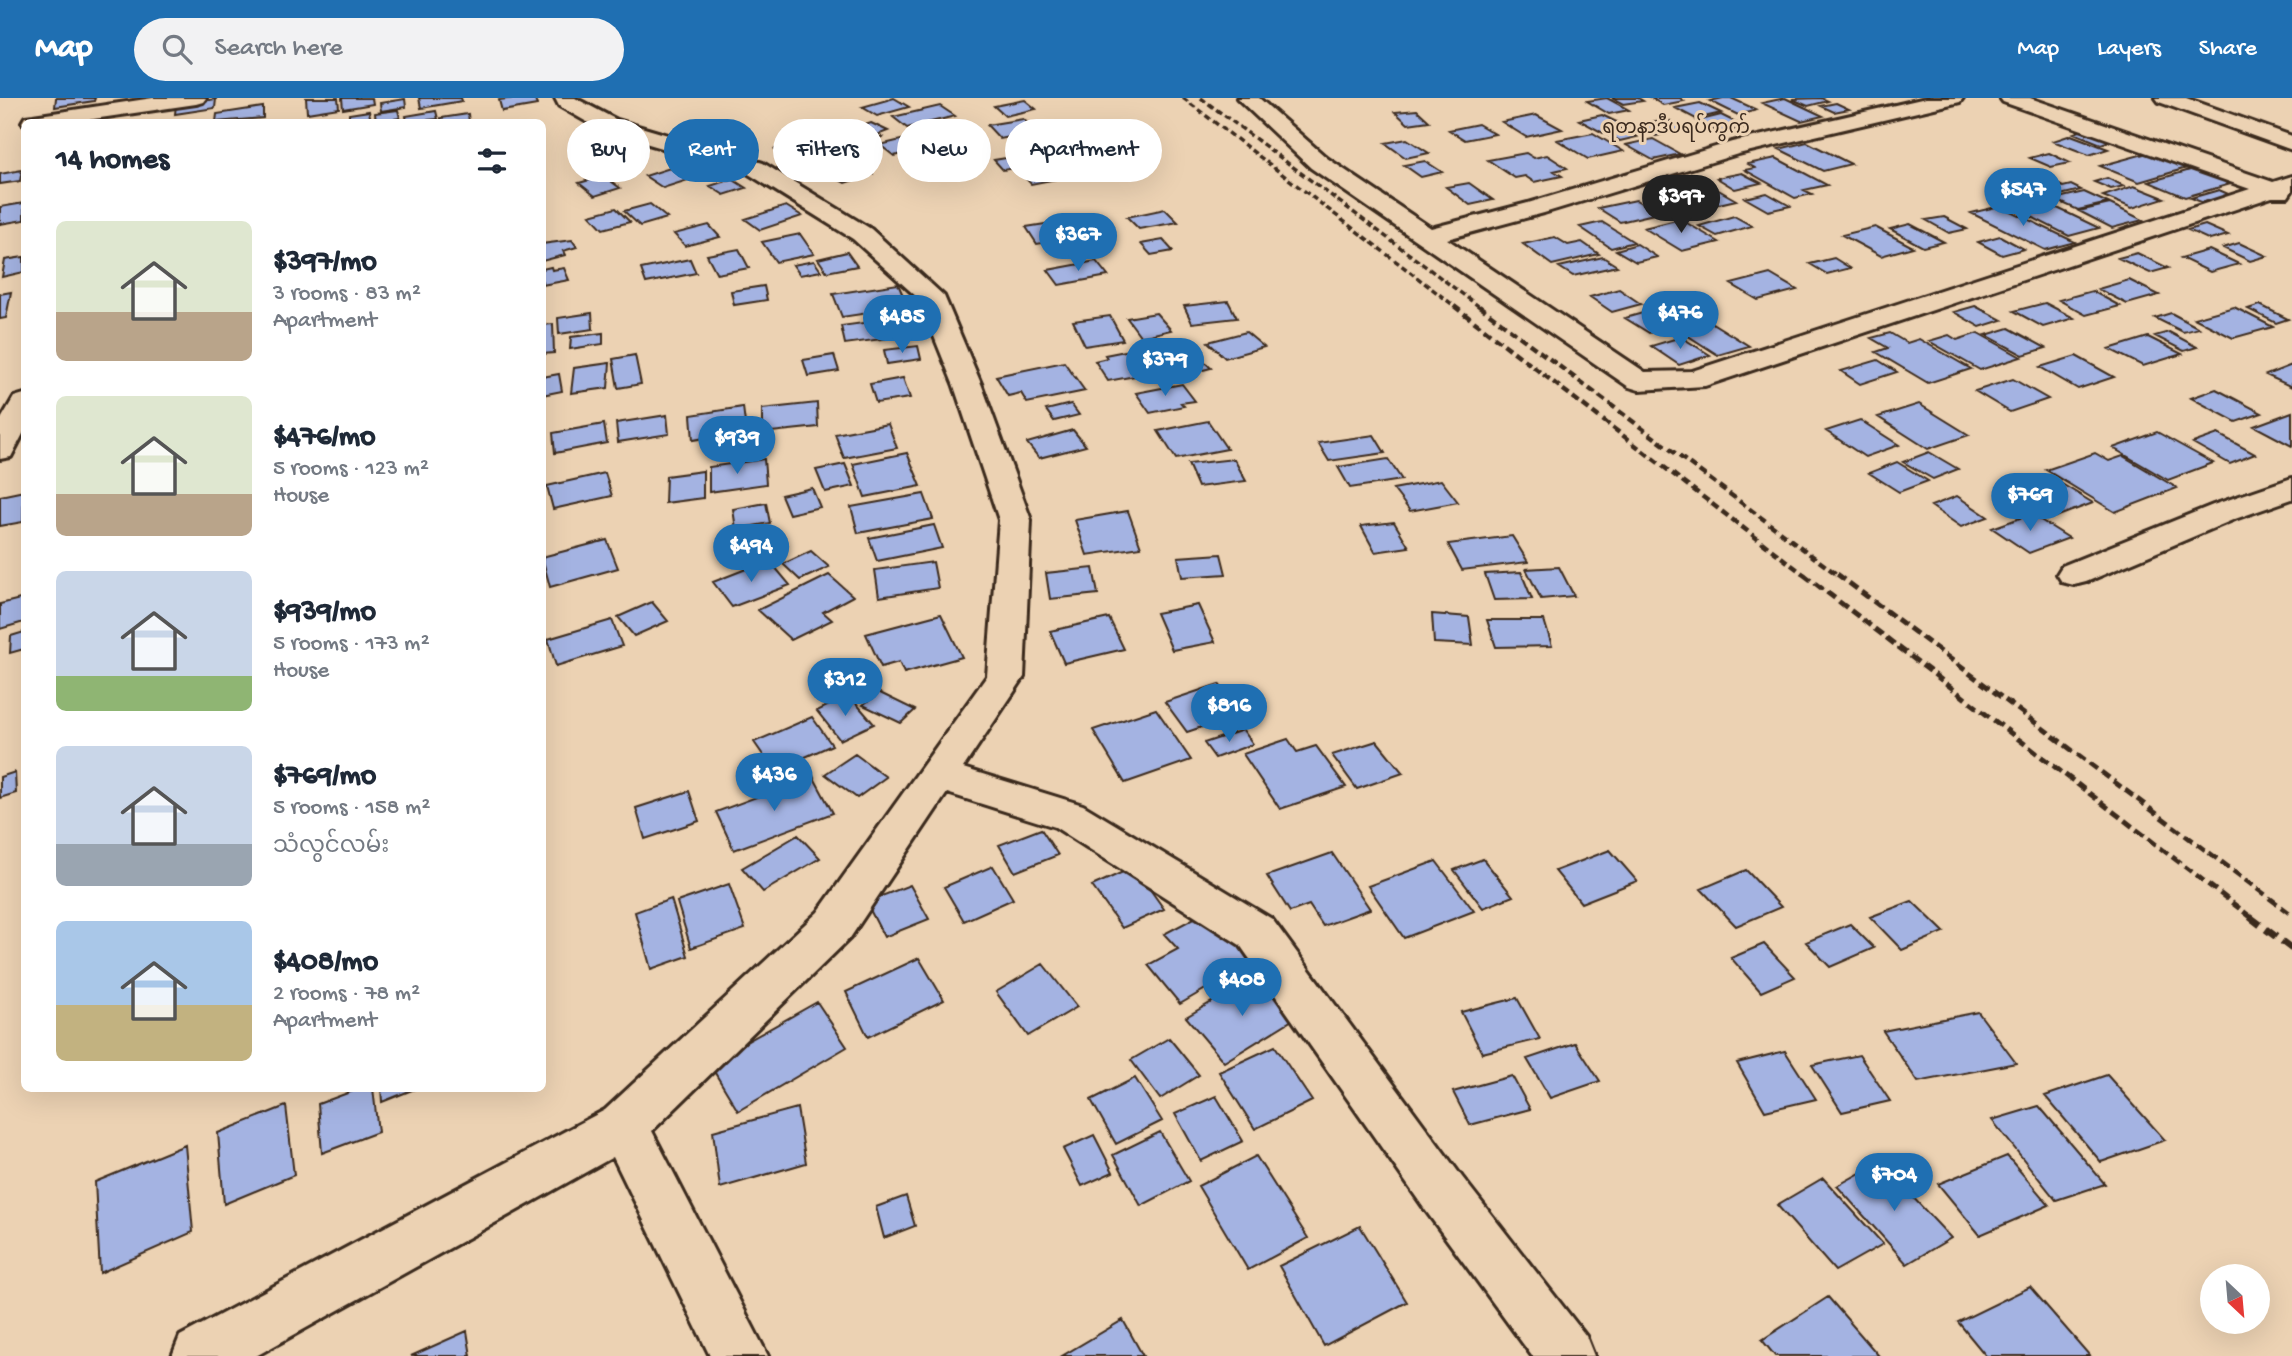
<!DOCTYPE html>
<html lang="en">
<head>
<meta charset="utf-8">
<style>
	:root { --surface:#fff; --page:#f2f2f3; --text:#1f2937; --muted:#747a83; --accent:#1f6fb2 }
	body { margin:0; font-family:"Gochi Hand","Noto Sans Myanmar",sans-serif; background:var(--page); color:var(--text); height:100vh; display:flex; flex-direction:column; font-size:26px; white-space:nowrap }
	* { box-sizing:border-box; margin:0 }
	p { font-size:23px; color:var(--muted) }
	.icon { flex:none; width:38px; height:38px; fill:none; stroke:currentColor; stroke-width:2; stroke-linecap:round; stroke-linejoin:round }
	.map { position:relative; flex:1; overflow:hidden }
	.side { position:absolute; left:21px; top:21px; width:525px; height:973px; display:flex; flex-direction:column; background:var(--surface); border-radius:10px; box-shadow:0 7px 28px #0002 }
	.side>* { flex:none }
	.top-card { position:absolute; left:567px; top:21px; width:665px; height:63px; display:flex; gap:14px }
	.needle { width:46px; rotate:154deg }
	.fabs { position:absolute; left:2200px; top:1166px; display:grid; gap:14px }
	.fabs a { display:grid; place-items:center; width:70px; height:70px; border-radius:50%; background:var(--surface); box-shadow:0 7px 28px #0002; font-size:35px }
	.price { position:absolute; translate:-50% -60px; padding:0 16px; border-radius:24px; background:var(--accent); color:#fff; font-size:23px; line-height:46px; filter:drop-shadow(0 2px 4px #0008) }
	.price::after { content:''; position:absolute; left:50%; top:42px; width:21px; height:16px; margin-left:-10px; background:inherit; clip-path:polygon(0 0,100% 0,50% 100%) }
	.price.on { background:#222; color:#fff }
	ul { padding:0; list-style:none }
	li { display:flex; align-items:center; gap:21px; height:175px; padding:0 35px }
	li span { display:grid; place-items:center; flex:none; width:196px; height:140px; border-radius:10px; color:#555 }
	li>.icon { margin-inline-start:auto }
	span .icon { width:84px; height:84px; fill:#fffc; stroke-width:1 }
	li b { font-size:30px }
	h2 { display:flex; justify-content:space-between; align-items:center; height:84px; padding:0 35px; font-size:30px }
	.pill { padding:0 24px; border-radius:32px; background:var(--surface); box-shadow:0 7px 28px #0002; font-size:24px; line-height:63px }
	.pill.on { background:var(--accent); color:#fff }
	header { display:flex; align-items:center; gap:42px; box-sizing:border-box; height:98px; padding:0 35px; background:var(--accent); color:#fff }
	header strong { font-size:33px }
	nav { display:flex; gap:38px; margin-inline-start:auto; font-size:24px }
	.search { width:490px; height:63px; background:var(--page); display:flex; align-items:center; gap:18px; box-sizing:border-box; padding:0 24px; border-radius:38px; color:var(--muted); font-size:26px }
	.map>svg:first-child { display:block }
	.building { fill:#a4b3e2; stroke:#3b2a1e; stroke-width:2 }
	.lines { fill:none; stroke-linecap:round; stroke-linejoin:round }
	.street-casing { stroke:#3b2a1e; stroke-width:6 }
	.primary-casing { stroke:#3b2a1e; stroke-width:6 }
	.street { fill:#ecd2b3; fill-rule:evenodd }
	.primary { fill:#ecd2b3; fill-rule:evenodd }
	.rail-far3 { stroke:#3b2a1e; stroke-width:3.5; stroke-dasharray:6 3.5; stroke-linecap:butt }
	.rail-far2 { stroke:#3b2a1e; stroke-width:4.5; stroke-dasharray:8 4.5; stroke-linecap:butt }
	.rail-far1 { stroke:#3b2a1e; stroke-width:5; stroke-dasharray:10 5; stroke-linecap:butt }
	.rail { stroke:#3b2a1e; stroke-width:7; stroke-dasharray:13 7; stroke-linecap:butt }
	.labels { text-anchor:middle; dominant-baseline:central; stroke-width:6; stroke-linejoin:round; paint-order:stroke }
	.far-quarter-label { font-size:19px; fill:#3b2a1e; stroke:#ecd2b3 }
</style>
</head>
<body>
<header>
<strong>Map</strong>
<div class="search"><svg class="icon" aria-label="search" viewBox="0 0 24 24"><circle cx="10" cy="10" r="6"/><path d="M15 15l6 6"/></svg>Search here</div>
<nav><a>Map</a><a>Layers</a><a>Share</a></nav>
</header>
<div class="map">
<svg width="2292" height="1258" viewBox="0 0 2292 1258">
	<rect width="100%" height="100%" fill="#ecd2b3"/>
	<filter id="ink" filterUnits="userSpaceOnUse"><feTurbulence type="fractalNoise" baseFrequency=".0143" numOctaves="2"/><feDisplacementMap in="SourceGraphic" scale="14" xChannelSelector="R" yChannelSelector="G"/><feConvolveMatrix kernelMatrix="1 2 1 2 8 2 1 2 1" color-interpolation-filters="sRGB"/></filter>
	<g filter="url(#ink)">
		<path class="building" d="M56,0H95L94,3L55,9Z
			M306,0H338L339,10L307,15Z
			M342,0H372L373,6L343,11Z
			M419,0H461L462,3L421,10Z
			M515,0H534L537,7L502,13L499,2Z
			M894,0L909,9L877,18L862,9Z
			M1607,0L1629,12L1609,16L1587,3Z
			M1612,0H1638L1643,3L1623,6Z
			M1651,0H1680L1684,3L1663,7Z
			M1723,0H1731L1757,12L1738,17L1710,3Z
			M1785,0L1823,18L1801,23L1762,5Z
			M1821,0L1828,3L1808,8L1792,1Z
			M216,1L215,10L175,16L176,7Z
			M405,1L406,9L381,13L380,5Z
			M1025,2L1036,11L1005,18L994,8Z
			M1700,5L1721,15L1696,21L1675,10Z
			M1836,5L1849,11L1834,14L1821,8Z
			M940,8L955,18L907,30L893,19Z
			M263,9V20L216,24L217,16Z
			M398,12L400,20L376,24L375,15Z
			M1417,12L1429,23L1408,26L1395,14Z
			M369,13L371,24H349V16Z
			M436,13L438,21L407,24L406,18Z
			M468,16L469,24H441V20Z
			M1536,17L1562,31L1526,39L1502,24Z
			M1602,17L1627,29L1603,35L1579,22Z
			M1721,17L1745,29L1720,35L1697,23Z
			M1023,21L1033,30L1021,33L1025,36L1000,41L987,27Z
			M1666,21L1686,31L1656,38L1636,27Z
			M871,25L888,33L877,37L882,39L862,46L841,35Z
			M1478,26L1495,36L1465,42L1449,32Z
			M1085,28L1093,35L1074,39L1065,32Z
			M2089,30L2116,41L2101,46L2074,35Z
			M1626,33L1637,39L1620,43L1608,37Z
			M825,35L840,42L789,59L775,51Z
			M1593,35L1623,53L1588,61L1557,42Z
			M2071,37L2108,51L2089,57L2053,43Z
			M905,41L918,52L894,58L880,47Z
			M1079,41L1093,53L1055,60L1045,51Z
			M1407,41L1429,55L1406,60L1385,45Z
			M1653,41L1680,56L1653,62L1626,47Z
			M1807,44L1851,66L1823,73L1779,51Z
			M839,45L854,53L808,69L792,60Z
			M2151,54L2190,69L2139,84L2100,68Z
			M1526,55L1534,60L1547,57L1567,70L1554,73L1562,78L1534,84L1525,78L1515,80L1488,62Z
			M2049,55L2070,65L2051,69L2030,60Z
			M696,59L716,70L691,79L671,68Z
			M1012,59L1021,69L1003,72L994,62Z
			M1776,60L1827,87L1804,92L1812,96L1795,100L1745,72L1755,70L1748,66Z
			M1425,63L1442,74L1421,79L1404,67Z
			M1049,67L1062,80L1031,86L1019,73Z
			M858,68L872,76L845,85L830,77Z
			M670,70L688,82L663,90L645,78Z
			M2197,70L2234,85L2185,99L2149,84Z
			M22,72L20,83L0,86V76Z
			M1742,75L1761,85L1735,91L1717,80Z
			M604,78L620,90L595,98L579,85Z
			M2107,80L2124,88L2111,91L2094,84Z
			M732,81L746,90L724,97L710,88Z
			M2052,83L2063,89L2071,87L2081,92L2052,99L2029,88Z
			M1469,85L1493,102L1470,107L1446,89Z
			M1708,86L1736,102L1697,111L1670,94Z
			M2134,88L2164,100L2132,110L2103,98Z
			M2219,92L2233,98L2206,106L2191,100Z
			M2084,94L2108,105L2078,112L2054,101Z
			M1767,95L1790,108L1768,113L1745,100Z
			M1636,102L1658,115L1620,124L1598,110Z
			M24,105V122L0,126V109Z
			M650,106L667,120L640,128L624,113Z
			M2110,106L2143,122L2112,130L2079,113Z
			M2051,107L2099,130L2069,138L2022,114Z
			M786,108L802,118L760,132L745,121Z
			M2000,108L2075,144L2045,152L1971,115Z
			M616,110L630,124L603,131L590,117Z
			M1165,111L1178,124L1139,131L1127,119Z
			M1734,118L1752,128L1717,138L1699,128Z
			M1944,119L1967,131L1949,135L1926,122Z
			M1680,121L1719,144L1682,153L1644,130Z
			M1064,123L1076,139L1037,146L1026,129Z
			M1602,124L1634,144L1611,150L1580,129Z
			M1910,126L1944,144L1923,149L1890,131Z
			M709,127L720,139L685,148L674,136Z
			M2205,127L2228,137L2210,142L2188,132Z
			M1875,129L1913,149L1881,158L1842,137Z
			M800,136L814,156L776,164L762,144Z
			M2000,138L2024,151L2002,157L1978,144Z
			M1555,139L1568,147L1582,144L1599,156L1552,167L1523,146Z
			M572,142L577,149L563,153L565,157L542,163V146Z
			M1163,142L1173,153L1151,157L1141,146Z
			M2239,145L2267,158L2250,163L2223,150Z
			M1637,146L1657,159L1636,164L1616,152Z
			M739,151L749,170L717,176L707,157Z
			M2209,152L2239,166L2210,174L2181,160Z
			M847,154L857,168L827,174L818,161Z
			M2137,155L2168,170L2150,175L2118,160Z
			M24,159V174L2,179L5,162Z
			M1603,159L1617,168L1573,178L1559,169Z
			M1834,160L1850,170L1827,176L1810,166Z
			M690,161L696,175L646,185L641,171Z
			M814,163L821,173L800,177L793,167Z
			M1096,163L1108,178L1059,187L1048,172Z
			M551,169L552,172L564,170L569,182L542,187V171Z
			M1770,176L1797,192L1758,202L1731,186Z
			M2129,182L2159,197L2127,206L2098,191Z
			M898,186L908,209L842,219L833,196Z
			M764,188L767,202L734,207L731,193Z
			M1619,191L1641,206L1612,214L1590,199Z
			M2092,193L2120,208L2086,217L2059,202Z
			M11,194L6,220L0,221V196Z
			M1228,203L1237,220L1192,225L1184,208Z
			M2045,205L2074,220L2043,229L2014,213Z
			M2260,207L2288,221L2276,225L2248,211Z
			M1975,208L2002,222L1980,229L1954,214Z
			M2234,209L2273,229L2233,240L2194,220Z
			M1660,210L1684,225L1649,235L1625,220Z
			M592,215L593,231L559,236L558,220Z
			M1156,215L1171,232L1141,239L1127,220Z
			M2171,215L2199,230L2183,234L2155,220Z
			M1110,218L1123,242L1085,248L1073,223Z
			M892,221L897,239L845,246L841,228Z
			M1709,223L1749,248L1718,257L1679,232Z
			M553,226L554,255L542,256V227Z
			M2009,230L2046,250L2023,257L1986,237Z
			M1246,234L1264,249L1225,260L1208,244Z
			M2169,234L2197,249L2184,253L2155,238Z
			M603,235V246L570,251L571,239Z
			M1890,235L1907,245L1919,241L1971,271L1928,285L1876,254L1888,250L1871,240Z
			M1978,235L2021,259L1980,272L1929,243L1949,237L1957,242Z
			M1681,239L1710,257L1679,267L1651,248Z
			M2148,239L2182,256L2143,268L2109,251Z
			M918,248L921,261L887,266L884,252Z
			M1140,250L1157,274L1108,283L1095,263L1107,260L1105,257Z
			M1194,254L1211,270L1184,277L1168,261Z
			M635,257L641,286L618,290L613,261Z
			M834,257L839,273L808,278L803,262Z
			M2076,258L2114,279L2078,291L2040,269Z
			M1878,262L1897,274L1860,286L1841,273Z
			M1064,264L1085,293L1027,305L1021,295L1008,298L996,278Z
			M610,265L608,290L571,295L574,270Z
			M2292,267V289L2266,277Z
			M559,276L562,293L542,297V279Z
			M903,280L910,300L876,305L870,286Z
			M2013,281L2048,301L2010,314L1975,293Z
			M1182,286L1195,303L1181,305L1184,308L1150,315L1136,295Z
			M2216,291L2262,315L2236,324L2191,300Z
			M817,305L818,329L762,335V311Z
			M1071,306L1079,317L1054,323L1046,312Z
			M1919,306L1969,337L1928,351L1878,319Z
			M743,309L746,333L693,342L691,317Z
			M2292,314V348L2254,328Z
			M667,317L669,336L618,344L616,325Z
			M1860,322L1899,347L1865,359L1826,333Z
			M1208,323L1227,351L1176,361L1158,333Z
			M604,326L607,345L555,355L553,335Z
			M888,326L897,350L844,360L835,336Z
			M1073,332L1086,348L1039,360L1027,345Z
			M2157,334L2213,365L2168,382L2113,350Z
			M2218,336L2255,356L2230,366L2193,345Z
			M1374,337L1385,355L1329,363L1318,345Z
			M1929,354L1958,371L1933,381L1903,364Z
			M907,355L921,388L865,399L853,366Z
			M2095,355L2109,363L2123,358L2177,390L2115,414L2046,372Z
			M764,361L766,386L709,394V369Z
			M1234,361L1246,383L1198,389L1188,366Z
			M1388,361L1402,382L1350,390L1338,369Z
			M1897,364L1928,383L1899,394L1869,375Z
			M845,366L854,388L825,394L816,372Z
			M703,373V400L665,405L666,378Z
			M605,375L612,398L553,411L547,388Z
			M1441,382L1458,404L1410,413L1393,391Z
			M2057,383L2093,405L2056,419L2019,396Z
			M812,390L820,409L789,416L781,397Z
			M24,393L23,424L0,428V398Z
			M924,396L933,421L858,435L851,409Z
			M1957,398L1988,419L1961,429L1931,408Z
			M766,405L770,425L736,431L733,411Z
			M1128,413L1141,449L1087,457L1075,422Z
			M2031,416L2069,440L2029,455L1992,430Z
			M1394,424L1409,449L1375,454L1361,428Z
			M934,427L942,450L877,463L869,440Z
			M1512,438L1528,464L1462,472L1448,446Z
			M607,442L618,470L550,489L542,459Z
			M811,453L829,469L800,482L783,466Z
			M1221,456L1226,476L1182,479L1178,459Z
			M769,462L790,487L732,509L713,484Z
			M933,464L938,490L879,499L875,472Z
			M1559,469L1574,498L1541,501L1526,471Z
			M1093,470L1098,496L1050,501L1046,475Z
			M1521,474L1532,501L1494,502L1485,476Z
			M829,477L853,498L823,514L832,522L791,542L758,512Z
			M24,500V524L0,531V506Z
			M652,504L668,523L634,538L618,519Z
			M1198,507L1215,544L1172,552L1156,515Z
			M941,516L962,559L904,575L899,564L881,569L866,536Z
			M1432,516L1469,519L1473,547L1434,545Z
			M1109,520L1124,551L1064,565L1050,533Z
			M612,522L622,548L556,568L548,541Z
			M1487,522H1544L1552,548L1496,549Z
			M24,534V551L10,555L11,538Z
			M1219,586L1241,616L1187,634L1165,604Z
			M878,594L915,612L901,625L863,607Z
			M849,597L874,626L840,642L817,613Z
			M1156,611L1191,662L1125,685L1093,632Z
			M812,619L832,647L774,673L754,644Z
			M1243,632L1253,646L1215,660L1204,645Z
			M1288,641L1297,654L1316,648L1346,689L1280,711L1243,656Z
			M1377,643L1403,675L1357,691L1332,657Z
			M855,656L886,679L857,700L825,676Z
			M15,674L16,695L0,700V679Z
			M813,678L833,715L734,752L716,714Z
			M689,693L699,723L645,741L636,710Z
			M1041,731L1058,757L1015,774L999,747Z
			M798,737L820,760L763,794L742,770Z
			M1610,752L1637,783L1581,805L1555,773Z
			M1332,755L1370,811L1323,828L1309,807L1290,814L1267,778Z
			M1483,761L1513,798L1483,810L1454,772Z
			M1436,763L1474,813L1404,840L1368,788Z
			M993,768L1013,801L964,823L944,789Z
			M1134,769L1164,811L1122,830L1092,788Z
			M1746,772L1781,809L1736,828L1701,791Z
			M729,786L745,831L691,850L677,804Z
			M910,787L929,821L884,839L866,804Z
			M671,801L688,858L651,871L635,814Z
			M1912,803L1944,834L1902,852L1870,819Z
			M1200,817L1212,831L1223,825L1255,862L1180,906L1148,867L1178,851L1164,836Z
			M1850,826L1874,850L1830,869L1806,844Z
			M1764,846L1795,879L1761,894L1731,860Z
			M919,860L944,902L868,939L846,894Z
			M1043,866L1077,909L1028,938L996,894Z
			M1260,876L1297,919L1224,964L1186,919Z
			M1517,900L1540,941L1482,955L1461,914Z
			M817,904L847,949L738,1013L709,965Z
			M1978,914L2016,965L1918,984L1883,933Z
			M1169,940L1199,977L1160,1001L1131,962Z
			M1575,945L1600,983L1550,1000L1527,961Z
			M1275,948L1312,1003L1255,1031L1219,974Z
			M1785,953L1816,1001L1765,1013L1737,965Z
			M1859,957L1890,1003L1842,1014L1812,967Z
			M2107,977L2165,1042L2101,1064L2045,998Z
			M1512,978L1530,1011L1470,1027L1453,994Z
			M1135,980L1162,1023L1116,1046L1091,1002Z
			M361,990H373L378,1034L322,1055L318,1006Z
			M381,990H417L382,1004Z
			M1216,998L1243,1043L1201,1063L1175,1016Z
			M286,1008L294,1077L224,1106L218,1035Z
			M2039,1008L2105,1086L2056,1102L1992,1022Z
			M797,1010L806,1065L720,1090L713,1033Z
			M1160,1034L1189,1083L1141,1108L1113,1057Z
			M1094,1037L1113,1074L1082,1088L1063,1051Z
			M185,1047L193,1134L100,1175L95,1084Z
			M1256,1058L1308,1140L1248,1172L1198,1088Z
			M2007,1058L2049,1107L1980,1137L1938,1086Z
			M1880,1064L1951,1140L1907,1166L1837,1088Z
			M1823,1080L1883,1146L1835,1173L1777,1107Z
			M906,1098L915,1128L884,1140L876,1109Z
			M1360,1128L1407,1204L1324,1248L1279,1168Z
			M2030,1189L2090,1258H1986L1958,1224Z
			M1828,1199L1879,1258H1775L1762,1242Z
			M1123,1222L1143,1258H1062Z
			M467,1233L471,1258H411Z"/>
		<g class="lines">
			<defs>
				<path id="street" d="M153,0H206L203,4L196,6L73,24H24V27L22,24L25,19L33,18Z
					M555,0H575L617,22L763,65L871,131L944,198L982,288L1031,422L1024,579L963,670L1083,707L1272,821L1462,1079L1586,1238L1594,1258H1532L1426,1113L1240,847L1055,729L947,695L850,840L652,1033L768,1258H710L613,1059L256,1258H172L180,1238L605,1012L818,814L987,578L999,422L954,288L919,201L853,141L747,75L601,32L559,8Z
					M1237,0H1259L1327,60L1431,130L1528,105L1732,44L1926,0H1963L1960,4L1738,56L1544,115L1447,141L1645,274L1692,273L2250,91L2003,4L2000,0H2030L2273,84L2292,78V93L2288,99H2272L1705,288L1639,292L1629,289L1311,70Z
					M24,296V334L11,359L0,361V323L14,299Z
					M2292,380V401L2235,421L2086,484L2074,487L2062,484L2057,476L2062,468L2213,407Z"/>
				<path id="primary" d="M2156,0H2186L2292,38V52L2159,4Z"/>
			</defs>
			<use href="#street" class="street-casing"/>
			<use href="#primary" class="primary-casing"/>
			<use href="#street" class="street"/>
			<use href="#primary" class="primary"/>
			<path class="rail-far3" d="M1183,0L1457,210
				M1201,0L1481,210"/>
			<path class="rail-far2" d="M1454,208L1806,478
				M1479,208L1839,478"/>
			<path class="rail-far1" d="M1803,476L2252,820
				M1837,476L2292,817"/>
			<path class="rail" d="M2250,819L2292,851"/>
		</g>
	</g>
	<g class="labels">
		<g class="far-quarter-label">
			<text x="1676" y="31">ရတနာဒီပရပ်ကွက်</text>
		</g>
	</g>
</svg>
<div class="fabs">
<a><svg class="needle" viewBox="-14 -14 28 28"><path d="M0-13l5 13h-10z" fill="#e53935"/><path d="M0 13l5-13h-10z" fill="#747a83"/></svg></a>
</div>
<b class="price" style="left:2023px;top:130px">$547</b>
<b class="price on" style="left:1681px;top:137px">$397</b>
<b class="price" style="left:1078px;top:175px">$367</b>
<b class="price" style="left:1680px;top:253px">$476</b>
<b class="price" style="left:902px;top:257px">$485</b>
<b class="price" style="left:1165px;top:300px">$379</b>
<b class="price" style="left:737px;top:378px">$939</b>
<b class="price" style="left:2030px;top:435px">$769</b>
<b class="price" style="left:751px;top:486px">$494</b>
<b class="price" style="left:845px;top:620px">$312</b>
<b class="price" style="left:1229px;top:646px">$816</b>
<b class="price" style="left:774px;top:715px">$436</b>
<b class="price" style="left:1242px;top:920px">$408</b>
<b class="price" style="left:1894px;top:1115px">$704</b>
<div class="top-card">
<a class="pill">Buy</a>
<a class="pill on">Rent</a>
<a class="pill">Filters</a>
<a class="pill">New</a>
<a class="pill">Apartment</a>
</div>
<section class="side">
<h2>14 homes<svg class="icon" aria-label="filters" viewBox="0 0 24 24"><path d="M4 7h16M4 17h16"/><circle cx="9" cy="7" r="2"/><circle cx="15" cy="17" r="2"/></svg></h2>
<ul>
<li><span style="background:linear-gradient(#dfe7d0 65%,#b9a48a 0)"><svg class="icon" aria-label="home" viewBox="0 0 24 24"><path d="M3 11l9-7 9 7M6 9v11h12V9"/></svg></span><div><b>$397/mo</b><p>3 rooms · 83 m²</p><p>Apartment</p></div></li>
<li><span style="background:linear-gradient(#dfe7d0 70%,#b9a48a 0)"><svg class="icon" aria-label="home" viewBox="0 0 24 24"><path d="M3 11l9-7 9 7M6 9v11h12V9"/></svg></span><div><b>$476/mo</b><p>5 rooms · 123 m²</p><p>House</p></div></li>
<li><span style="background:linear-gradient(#c9d6e8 75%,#8fb573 0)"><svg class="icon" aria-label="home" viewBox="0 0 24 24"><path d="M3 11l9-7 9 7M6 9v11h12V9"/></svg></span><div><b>$939/mo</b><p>5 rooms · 173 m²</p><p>House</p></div></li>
<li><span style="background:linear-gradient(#c9d6e8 70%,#9aa5b1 0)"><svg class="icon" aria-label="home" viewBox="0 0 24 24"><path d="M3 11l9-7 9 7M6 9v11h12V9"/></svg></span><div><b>$769/mo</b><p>5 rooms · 158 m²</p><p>သံလွင်လမ်း</p></div></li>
<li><span style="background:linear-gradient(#a9c7e8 60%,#c2b280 0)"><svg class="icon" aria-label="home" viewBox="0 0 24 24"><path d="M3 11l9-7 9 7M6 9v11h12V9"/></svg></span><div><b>$408/mo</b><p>2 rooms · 78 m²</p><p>Apartment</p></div></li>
</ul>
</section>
</div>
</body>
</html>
